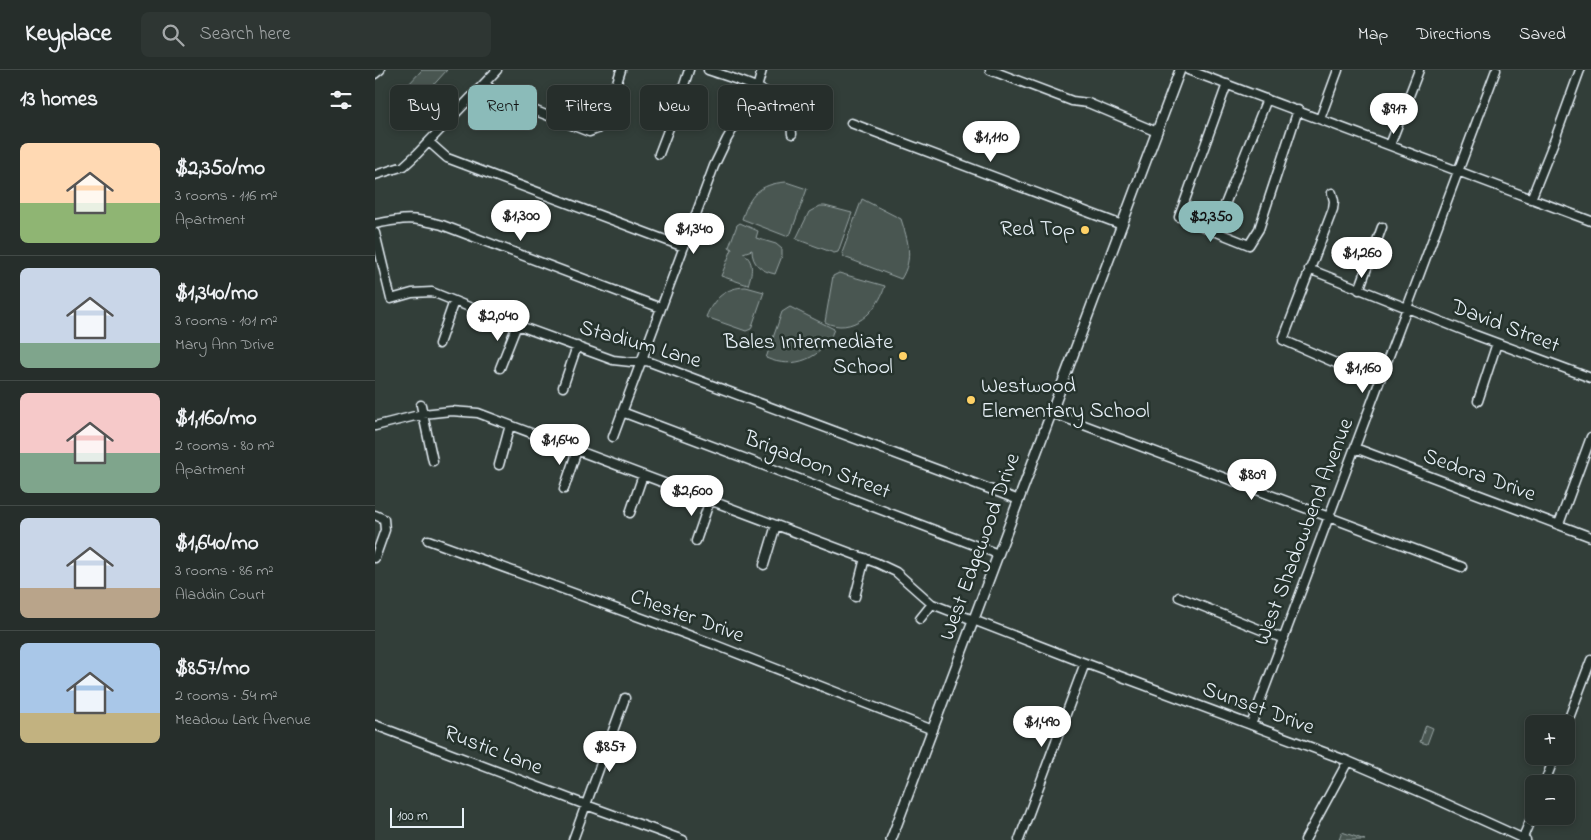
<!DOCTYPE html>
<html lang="en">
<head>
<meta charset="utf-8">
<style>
	:root { --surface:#262e2b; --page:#2e3633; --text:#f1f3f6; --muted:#a4a8a9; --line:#424a47; --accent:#8bbbb9 }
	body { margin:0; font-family:"Indie Flower",sans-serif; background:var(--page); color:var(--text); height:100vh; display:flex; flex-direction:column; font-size:19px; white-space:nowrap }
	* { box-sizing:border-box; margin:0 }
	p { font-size:16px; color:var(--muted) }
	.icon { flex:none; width:28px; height:28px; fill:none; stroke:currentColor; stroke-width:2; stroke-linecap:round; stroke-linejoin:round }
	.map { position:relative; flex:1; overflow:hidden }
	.panel { display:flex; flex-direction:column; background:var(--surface); width:375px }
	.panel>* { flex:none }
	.top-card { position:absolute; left:15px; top:15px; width:475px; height:45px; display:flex; gap:10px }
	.controls { position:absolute; left:1150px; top:645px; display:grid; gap:10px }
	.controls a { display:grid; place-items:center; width:50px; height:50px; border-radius:8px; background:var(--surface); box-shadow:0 2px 8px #0003,0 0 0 1px var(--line); font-size:25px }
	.scale { position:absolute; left:15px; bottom:12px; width:74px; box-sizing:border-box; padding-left:5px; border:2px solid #e8f1f8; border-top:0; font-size:14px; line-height:18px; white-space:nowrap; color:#e8f1f8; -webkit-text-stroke:4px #26332d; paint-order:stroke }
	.price { position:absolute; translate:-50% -42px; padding:0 11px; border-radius:18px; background:#fff; color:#222; font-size:16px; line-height:32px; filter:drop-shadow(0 1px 2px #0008) }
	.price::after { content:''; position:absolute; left:50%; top:30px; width:15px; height:11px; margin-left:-8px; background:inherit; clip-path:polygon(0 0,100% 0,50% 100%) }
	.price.on { background:var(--accent); color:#111 }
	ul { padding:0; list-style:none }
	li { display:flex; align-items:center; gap:15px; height:125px; padding:0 20px }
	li+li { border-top:1px solid var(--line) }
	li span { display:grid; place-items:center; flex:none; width:140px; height:100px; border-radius:8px; color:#555 }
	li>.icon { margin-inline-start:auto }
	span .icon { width:60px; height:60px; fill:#fffc; stroke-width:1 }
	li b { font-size:21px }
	h2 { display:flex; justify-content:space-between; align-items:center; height:60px; padding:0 20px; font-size:21px }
	.tag { padding:0 18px; border-radius:8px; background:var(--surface); box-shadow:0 2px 8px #0003,0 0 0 1px var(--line); font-size:18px; line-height:45px }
	.tag.on { background:var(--accent); color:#111 }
	header { display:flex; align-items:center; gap:30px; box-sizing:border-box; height:70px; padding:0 25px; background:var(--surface); border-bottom:1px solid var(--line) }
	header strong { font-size:24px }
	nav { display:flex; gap:28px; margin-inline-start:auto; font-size:18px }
	.search { width:350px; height:45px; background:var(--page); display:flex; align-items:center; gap:12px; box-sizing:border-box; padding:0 18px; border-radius:8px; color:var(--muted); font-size:19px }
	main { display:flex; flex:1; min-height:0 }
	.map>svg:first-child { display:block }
	.green { fill:#495651; stroke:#98a4a4 }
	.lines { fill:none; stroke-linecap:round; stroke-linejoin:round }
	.minor-casing { stroke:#e8f1f8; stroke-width:11 }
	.major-casing { stroke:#e8f1f8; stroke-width:12 }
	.minor { stroke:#26332d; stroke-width:8 }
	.major { stroke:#26332d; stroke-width:9 }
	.poi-dot { fill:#ffd166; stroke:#26332d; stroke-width:2 }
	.labels { text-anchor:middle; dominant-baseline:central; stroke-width:5; stroke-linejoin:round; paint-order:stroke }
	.poi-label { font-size:22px; fill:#e8f1f8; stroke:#26332d; text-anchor:end }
	.street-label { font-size:22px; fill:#e8f1f8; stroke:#26332d }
</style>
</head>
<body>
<header>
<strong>Keyplace</strong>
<div class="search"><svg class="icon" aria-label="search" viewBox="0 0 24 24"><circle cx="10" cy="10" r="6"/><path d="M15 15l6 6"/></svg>Search here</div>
<nav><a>Map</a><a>Directions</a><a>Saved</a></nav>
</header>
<main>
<section class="panel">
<h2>13 homes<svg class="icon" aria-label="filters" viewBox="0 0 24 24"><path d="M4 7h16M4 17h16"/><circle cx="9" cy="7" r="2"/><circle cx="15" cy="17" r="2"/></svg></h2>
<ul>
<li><span style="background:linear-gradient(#ffd9b3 60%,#8fb573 0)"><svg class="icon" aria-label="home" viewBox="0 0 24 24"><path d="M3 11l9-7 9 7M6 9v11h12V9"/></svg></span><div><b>$2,350/mo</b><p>3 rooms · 116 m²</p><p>Apartment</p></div></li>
<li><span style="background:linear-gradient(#c9d6e8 75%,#7fa58c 0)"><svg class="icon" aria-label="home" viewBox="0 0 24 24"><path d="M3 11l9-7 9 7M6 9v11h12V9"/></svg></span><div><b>$1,340/mo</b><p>3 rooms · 101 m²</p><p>Mary Ann Drive</p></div></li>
<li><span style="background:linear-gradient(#f6c9c9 60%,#7fa58c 0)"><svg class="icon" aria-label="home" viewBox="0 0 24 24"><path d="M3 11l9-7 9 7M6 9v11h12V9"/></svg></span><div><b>$1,160/mo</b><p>2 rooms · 80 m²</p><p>Apartment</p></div></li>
<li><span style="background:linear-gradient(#c9d6e8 70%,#b9a48a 0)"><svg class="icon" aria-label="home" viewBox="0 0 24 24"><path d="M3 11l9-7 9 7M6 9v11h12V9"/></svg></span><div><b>$1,640/mo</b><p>3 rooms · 86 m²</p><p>Aladdin Court</p></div></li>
<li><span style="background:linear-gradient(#a9c7e8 70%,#c2b280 0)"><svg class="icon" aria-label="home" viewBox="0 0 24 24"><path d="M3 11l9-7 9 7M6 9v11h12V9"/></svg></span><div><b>$857/mo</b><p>2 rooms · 54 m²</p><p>Meadow Lark Avenue</p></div></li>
</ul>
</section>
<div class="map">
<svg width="1216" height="770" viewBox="0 0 1216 770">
	<rect width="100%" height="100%" fill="#323e39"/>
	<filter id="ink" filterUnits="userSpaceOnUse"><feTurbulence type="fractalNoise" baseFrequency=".02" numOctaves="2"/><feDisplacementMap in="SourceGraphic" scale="10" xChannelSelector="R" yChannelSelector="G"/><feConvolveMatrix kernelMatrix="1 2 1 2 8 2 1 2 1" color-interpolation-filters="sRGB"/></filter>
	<g filter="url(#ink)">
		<path class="green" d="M47,0H72L35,41L17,32Z
			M411,112L432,119L416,163L411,166L367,149C375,125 384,114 411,112Z
			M487,129L526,149C533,171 539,188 526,209L469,187L467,183Z
			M445,136H450L477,143L463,182L459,183L421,169L434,142Z
			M365,153L383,161L381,168L401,174L407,179V186L400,204C386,201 377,194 377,180L368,183C380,192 377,202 373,215L346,206L357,179L354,177L362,155Z
			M464,203L510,216C503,241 477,266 450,252L458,206Z
			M371,217L389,222L376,259L371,261L331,247C338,229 351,217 371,217Z
			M415,237L459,259C449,289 418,300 391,288L407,242Z
			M1051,655L1058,658L1052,674L1045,672Z
			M967,762L990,770H964Z"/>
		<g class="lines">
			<defs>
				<path id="minor" d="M333,0C355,8 403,20 413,41C417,48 416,56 417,64
					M615,0L697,31L713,33L782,62
					M813,0L1216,151
					M0,4L5,0
					M110,13L123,26L214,62L222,59L230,50L246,0
					M852,14L804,147L874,175L884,159L923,40
					M945,49L963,0
					M476,53L747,155
					M54,72L72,88L309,177
					M1015,75L1044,0
					M284,84L300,42L314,0
					M0,105L29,96L42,84L122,0
					M957,123L959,131L958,139L908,270L963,294
					M1156,129L1180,69L1205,0
					M0,154C30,148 37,147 67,155L286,238
					M839,162L892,29
					M0,163L16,229L37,223L57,222L109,243L238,290L256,292L272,291L644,430
					M934,199L1100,265L1216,308
					M984,220L1007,157
					M64,274L79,231
					M125,298L142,255
					M188,317L202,276
					M1103,331L1122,273
					M46,335L58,391
					M247,342L623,484
					M677,343L1087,497
					M0,356L48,344L76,341L103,343L502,493L521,502L557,534L699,589L973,691L1052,725L1151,770
					M238,367L339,96L352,69L382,18L387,0
					M980,378L1216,467
					M124,395L135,355
					M189,419L202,380
					M255,443L268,405
					M0,445L9,449L10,460L0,488
					M1184,454L1216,367
					M53,470L338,574L558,660
					M321,471L335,430
					M389,495L401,455
					M480,527L490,488
					M804,527L909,569
					M545,549L557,534
					M0,655L211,735L308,770
					M876,655L1121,0
					M1191,656L1216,590
					M1169,714L1180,686
					M198,770L250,628
					M644,770L710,593
					M930,770L973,691
					M1147,770L1159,741"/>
				<path id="major" d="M516,770L805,0"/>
			</defs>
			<use href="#minor" class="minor-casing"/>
			<use href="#major" class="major-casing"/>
			<use href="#minor" class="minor"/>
			<use href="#major" class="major"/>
		</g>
	</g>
	<g class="poi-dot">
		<circle cx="710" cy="160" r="5"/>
		<circle cx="528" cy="286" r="5"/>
		<circle cx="596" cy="330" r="5"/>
	</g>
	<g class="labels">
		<g class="poi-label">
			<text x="700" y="160">Red Top</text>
			<text x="518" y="273">Bales Intermediate<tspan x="518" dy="25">School</tspan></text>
			<text x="606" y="317" text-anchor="start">Westwood<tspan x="606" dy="25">Elementary School</tspan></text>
		</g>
		<g class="street-label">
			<text transform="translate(1130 257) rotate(21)">David Street</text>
			<text transform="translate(265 275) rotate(16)">Stadium Lane</text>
			<text transform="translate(442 396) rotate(21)">Brigadoon Street</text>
			<text transform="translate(1104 406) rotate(20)">Sedora Drive</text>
			<text transform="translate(930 462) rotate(-69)">West Shadowbend Avenue</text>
			<text transform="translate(606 477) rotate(-70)">West Edgewood Drive</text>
			<text transform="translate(312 547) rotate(20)">Chester Drive</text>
			<text transform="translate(883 639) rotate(20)">Sunset Drive</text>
			<text transform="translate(118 681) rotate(21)">Rustic Lane</text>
		</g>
	</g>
</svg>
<div class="controls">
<a>+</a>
<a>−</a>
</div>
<div class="scale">100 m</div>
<b class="price" style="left:1019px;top:65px">$917</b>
<b class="price" style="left:616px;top:93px">$1,110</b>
<b class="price" style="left:146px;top:172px">$1,300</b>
<b class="price on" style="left:836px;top:173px">$2,350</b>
<b class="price" style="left:319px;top:185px">$1,340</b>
<b class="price" style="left:987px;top:209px">$1,260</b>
<b class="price" style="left:123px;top:272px">$2,040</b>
<b class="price" style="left:988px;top:324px">$1,160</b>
<b class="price" style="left:185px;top:396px">$1,640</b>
<b class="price" style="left:877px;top:431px">$809</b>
<b class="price" style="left:317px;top:447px">$2,600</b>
<b class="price" style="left:667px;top:678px">$1,490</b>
<b class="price" style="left:235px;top:703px">$857</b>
<div class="top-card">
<a class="tag">Buy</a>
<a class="tag on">Rent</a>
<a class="tag">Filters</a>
<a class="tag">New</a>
<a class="tag">Apartment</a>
</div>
</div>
</main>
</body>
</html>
